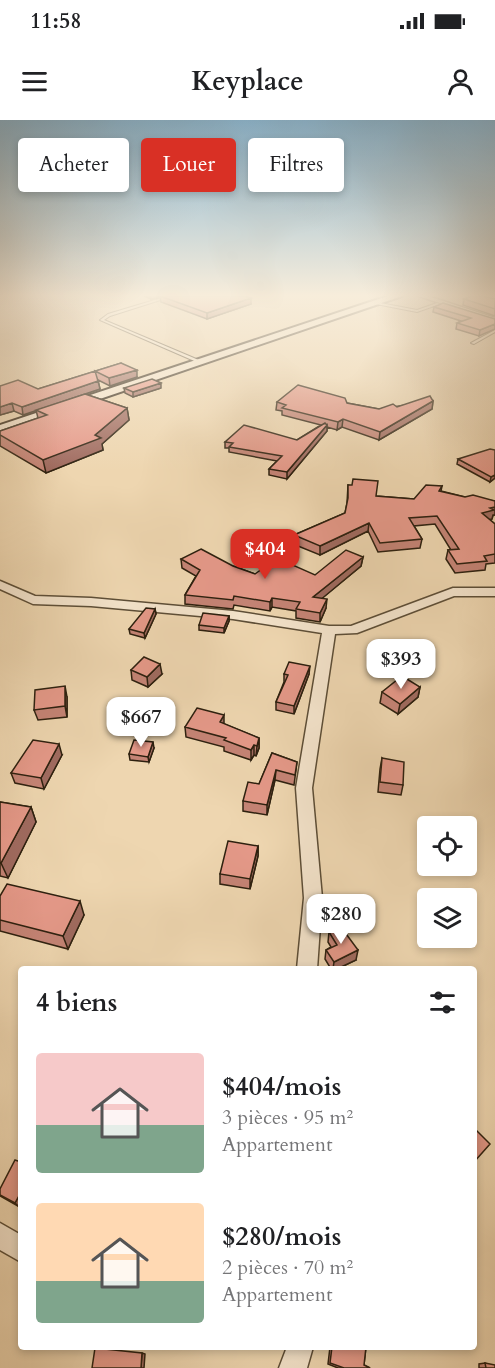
<!DOCTYPE html>
<html lang="fr">
<head>
<meta charset="utf-8">
<style>
	:root { --surface:#fff; --page:#f2f2f2; --text:#202124; --muted:#757577; --accent:#d93025 }
	body { margin:0; font-family:Cardo,serif; background:var(--page); color:var(--text); height:100vh; display:flex; flex-direction:column; font-size:22px; white-space:nowrap }
	* { box-sizing:border-box; margin:0 }
	p { font-size:20px; color:var(--muted) }
	.icon { flex:none; width:33px; height:33px; fill:none; stroke:currentColor; stroke-width:2; stroke-linecap:round; stroke-linejoin:round }
	.map { position:relative; flex:1; overflow:hidden }
	.side { position:absolute; left:18px; top:846px; width:459px; height:384px; display:flex; flex-direction:column; background:var(--surface); border-radius:6px; box-shadow:0 3px 9px #0003 }
	.side>* { flex:none }
	.guide { position:absolute; left:18px; top:18px; width:459px; height:54px; display:flex; gap:12px }
	.fabs { position:absolute; left:417px; top:696px; display:grid; gap:12px }
	.fabs a { display:grid; place-items:center; width:60px; height:60px; border-radius:6px; background:var(--surface); box-shadow:0 3px 9px #0003; font-size:30px }
	.price { position:absolute; translate:-50% -51px; padding:0 14px; border-radius:12px; background:#fff; color:#222; font-size:20px; line-height:39px; filter:drop-shadow(0 2px 3px #0008) }
	.price::after { content:''; position:absolute; left:50%; top:36px; width:18px; height:14px; margin-left:-9px; background:inherit; clip-path:polygon(0 0,100% 0,50% 100%) }
	.price.on { background:var(--accent); color:#fff }
	ul { padding:0; list-style:none }
	li { display:flex; align-items:center; gap:18px; height:150px; padding:0 18px }
	li span { display:grid; place-items:center; flex:none; width:168px; height:120px; border-radius:6px; color:#555 }
	li>.icon { margin-inline-start:auto }
	span .icon { width:72px; height:72px; fill:#fffc; stroke-width:1 }
	li b { font-size:26px }
	h2 { display:flex; justify-content:space-between; align-items:center; height:72px; padding:0 18px; font-size:26px }
	.pill { padding:0 21px; border-radius:6px; background:var(--surface); box-shadow:0 3px 9px #0003; font-size:21px; line-height:54px }
	.pill.on { background:var(--accent); color:#fff }
	.status { display:flex; justify-content:space-between; align-items:center; height:42px; padding:0 30px; background:var(--surface); direction:ltr }
	.status svg { height:16px; fill:currentColor }
	header { display:flex; justify-content:space-between; align-items:center; height:78px; padding:0 18px; background:var(--surface); font-size:27px; font-weight:800 }
	.map>svg:first-child { display:block }
	.lines { fill:none; stroke-linecap:round; stroke-linejoin:round }
	.lane-casing { stroke:#5d4e37; stroke-width:2 }
	.street-casing { stroke:#5d4e37; stroke-width:3 }
	.secondary-casing { stroke:#2d200f; stroke-width:4 }
	.lane { fill:#f4e4cc; fill-rule:evenodd }
	.street { fill:#f4e4cc; fill-rule:evenodd }
	.secondary { fill:#f4e4cc; fill-rule:evenodd }
	.wall { fill:#c58476; stroke:#2d200f; stroke-width:1.5 }
	.shaded-wall { fill:#a06b60; stroke:#2d200f; stroke-width:1.5 }
	.building { fill:#e59989; stroke:#2d200f; stroke-width:1.5 }
</style>
</head>
<body>
<div class="status"><b>11:58</b><svg viewBox="0 0 49 12"><path d="M0 12V9h3v3zM5 12V6h3v6zM10 12V3h3v9zM15 12V0h3v12zM26 1h20v11H26zM47 4h2v5h-2z"/></svg></div>
<header><svg class="icon" aria-label="menu" viewBox="0 0 24 24"><path d="M4 6h16M4 12h16M4 18h16"/></svg>Keyplace<svg class="icon" aria-label="person" viewBox="0 0 24 24"><circle cx="12" cy="8" r="4"/><path d="M4 21q1-7 8-7t8 7"/></svg></header>
<div class="map">
<svg width="495" height="1248" viewBox="0 0 495 1248">
	<rect width="100%" height="100%" fill="#eed6b0"/>
	<filter id="stains"><feTurbulence type="fractalNoise" baseFrequency=".00333" numOctaves="4"/><feColorMatrix values="0 0 0 0 .2 0 0 0 0 .09 0 0 0 0 .02 0 0 0 .5 -.17"/></filter>
	<radialGradient id="worn" r=".72"><stop offset=".6" stop-color="#630" stop-opacity="0"/><stop offset="1" stop-color="#630" stop-opacity=".3"/></radialGradient>
	<g class="lines">
		<defs>
			<path id="lane" d="M168,176H173L110,196L104,200L201,241V243H199L100,200L108,194Z
				M375,182L417,190L437,183L450,187L448,188L437,185L417,192L376,184Z
				M495,210V212L474,224L471,223Z"/>
			<path id="street" d="M419,176H428L495,198V202Z
				M0,461L35,476L91,478L233,491L329,506H351L453,468H495V476H454L357,513L335,514L312,668L322,778L317,849H297L304,778L296,668L322,513L233,499L91,486L33,484L0,469Z
				M0,1103L21,1115V1142L0,1130Z
				M287,1227H313L307,1248H279Z"/>
			<path id="secondary" d="M388,176H402L0,313V305Z"/>
		</defs>
		<use href="#lane" class="lane-casing"/>
		<use href="#street" class="street-casing"/>
		<use href="#secondary" class="secondary-casing"/>
		<use href="#lane" class="lane"/>
		<use href="#street" class="street"/>
		<use href="#secondary" class="secondary"/>
	</g>
	<path class="wall" d="M144,176H244L251,184L207,199L161,182L160,177L151,179Z
		M464,179H495V196L463,185Z
		M434,187L495,199L479,216L456,209L457,203L461,201L433,192Z
		M121,243L137,257L110,266L98,260L100,269L85,274L127,288L129,300L102,324L103,330L46,353L0,326V311L38,298L36,290L23,295L14,291L0,295V266L38,269Z
		M124,268H161L133,277L125,273Z
		M433,281L432,289L379,320L342,307L337,310L327,307V311L287,359L269,355V349L277,341L229,332V328H225V322L297,320L321,305L282,295V291L276,290L277,282L347,283L379,289Z
		M458,339L495,358L490,362L457,344Z
		M348,365L376,376L414,379L442,366L441,371L465,377L495,381V395H493L492,399L490,400L495,404V443L486,444L485,450L455,453L446,439L448,430H451L435,404L414,406L422,419L420,428L378,432L368,411L320,435L293,424L294,415L345,393L347,383Z
		M363,437L361,446L322,478L326,488L320,502L296,498V491L272,487L270,491L234,485L233,489L185,484V475L196,456L182,448L181,439L233,446L255,454L315,455Z
		M155,489L156,494L145,518L130,514L129,509Z
		M229,496V501L224,513L199,510V505Z
		M131,550L162,554L148,567L132,560Z
		M284,554H309L294,594L276,590V582L284,562Z
		M420,567L418,577L398,594L380,583L382,572Z
		M67,577V597L38,600L34,590Z
		M224,604L259,618V628L256,636L254,635L251,640L224,631V627L186,617L185,607Z
		M154,628L149,642L130,640L129,634Z
		M272,633L297,642L294,665L275,660L267,695L243,691V681L259,664Z
		M62,635L44,669L15,663L11,653Z
		M382,638L403,665L401,675L378,672L380,649Z
		M0,682L31,687L36,702L8,758L0,756Z
		M258,726V736L250,769L220,764V754Z
		M0,776L84,795L68,829L0,811Z
		M329,812L356,840L337,849H331L325,839L326,830L331,827L328,822Z
		M0,1069L18,1086L0,1076Z
		M330,1227H366L364,1245L370,1248H338L328,1244Z
		M485,1243L495,1248H479V1244Z"/>
	<path class="shaded-wall" d="M151,176H166L151,179Z
		M251,178V184L207,199V193Z
		M495,204V209L479,216L480,210Z
		M137,250V257L110,266L109,258Z
		M98,261L100,269L23,295L22,287Z
		M161,263V268L133,277V272Z
		M433,281L432,289L379,320L380,312Z
		M12,283L14,291L0,295V287Z
		M127,288L129,300L102,324L103,330L46,353L43,340L95,315Z
		M343,299L342,307L337,310L338,302Z
		M327,305V311L287,359V352Z
		M495,355V358L490,362L491,357Z
		M495,387V395H493L492,399L480,402L482,393L490,388Z
		M369,403L368,411L320,435V426Z
		M363,437L361,446L313,486V477Z
		M272,478V487L270,491V482Z
		M327,479L326,488L320,502V493Z
		M155,489L156,494L145,518L144,513Z
		M229,496V501L224,513V508Z
		M160,544L162,554L148,567L147,557Z
		M310,546L309,554L294,594V586Z
		M65,566L67,577V597L65,586Z
		M420,567L418,577L398,594L400,584Z
		M224,595V605L220,602Z
		M259,618V628L256,636L257,626Z
		M153,622L154,628L149,642L148,637Z
		M59,624L62,635L44,669L41,658Z
		M254,625V635L251,640V630Z
		M276,650L275,660L267,695V685Z
		M31,687L36,702L8,758L1,743Z
		M258,726V736L250,769V759Z
		M80,781L84,795L68,829L63,816Z
		M358,830L356,840L337,849H333L334,842Z
		M21,1072V1080L18,1086L15,1083Z
		M142,1233L145,1234L144,1248H141Z"/>
	<path class="building" d="M160,176H244L251,178L207,193Z
		M472,176H482L495,179V189L464,179Z
		M443,183L495,199V204L480,210L457,203L471,198L434,187Z
		M121,243L137,250L109,258L95,251L98,261L22,287L12,283L0,287V266L18,260L38,269Z
		M152,259L161,263L133,272L124,268Z
		M298,265L345,278L347,283L379,289L393,284L397,287L430,276L433,281L380,312L343,299L338,302L282,288L286,285L277,282Z
		M85,274L127,288L95,315L101,318L43,340L0,315V311L47,295L36,290Z
		M325,303L327,305L287,352L269,349L282,336L229,327L233,323L225,322L244,305L297,320Z
		M490,329L495,330V355L491,357L458,339Z
		M353,359L378,361L376,376L414,379L426,365L442,366L439,371L465,377L473,375L495,381V387L490,388L494,390L482,393L495,404V434L484,436L487,441L457,444L448,430L459,429L437,396L409,398L422,419L380,423L369,403L320,426L294,415L345,393L348,378V365H352Z
		M201,429L233,446L255,454L277,438L315,455L346,430L363,437L313,477L327,479L320,493L296,489L300,482L272,478L270,482L234,476L233,480L185,475L200,450L181,439Z
		M146,488L155,489L144,513L129,509Z
		M203,493L229,496L224,508L199,505Z
		M144,537L160,544L147,557L131,550Z
		M289,542L310,546L294,586L276,582L288,555L284,554Z
		M402,556L420,567L400,584L382,572Z
		M65,566V586L34,590L35,570Z
		M197,588L224,595L220,602L259,618L257,626L254,625L251,630L224,620L226,618L185,607Z
		M33,620L59,624L41,658L11,653Z
		M134,620L153,622L148,637L129,634Z
		M272,633L297,642L295,655L276,650L267,685L243,681L248,662L259,664Z
		M382,638L404,642L403,665L380,662Z
		M0,682L31,687L1,743H0Z
		M228,721L258,726L250,759L220,754Z
		M7,764L80,781L63,816L0,800V776Z
		M341,807L358,830L334,842L326,830L337,825L329,812Z
		M474,1008L490,1024L474,1042Z
		M15,1040L21,1042V1072L15,1083L0,1075V1069Z
		M332,1227H366L364,1245L370,1248H344L330,1243Z
		M95,1228L142,1233L141,1248H92Z
		M485,1243L495,1245V1248H486Z"/>
	<linearGradient id="sky" x2="0" y2="1"><stop stop-color="#89b6d2"/><stop offset="0.5" stop-color="#f7eddb"/><stop offset="1" stop-color="#f7eddb" stop-opacity="0"/></linearGradient>
	<rect width="495" height="351" fill="url(#sky)"/>
	<rect width="100%" height="100%" filter="url(#stains)"/>
	<rect width="100%" height="100%" fill="url(#worn)"/>
</svg>
<div class="fabs">
<a><svg class="icon" aria-label="locate" viewBox="0 0 24 24"><circle cx="12" cy="12" r="6"/><path d="M12 2v4M12 18v4M2 12h4M18 12h4"/></svg></a>
<a><svg class="icon" aria-label="layers" viewBox="0 0 24 24"><path d="M12 4l9 5-9 5-9-5zM3 14l9 5 9-5"/></svg></a>
</div>
<b class="price on" style="left:265px;top:460px">$404</b>
<b class="price" style="left:401px;top:570px">$393</b>
<b class="price" style="left:141px;top:628px">$667</b>
<b class="price" style="left:341px;top:825px">$280</b>
<div class="guide">
<a class="pill">Acheter</a>
<a class="pill on">Louer</a>
<a class="pill">Filtres</a>
</div>
<section class="side">
<h2>4 biens<svg class="icon" aria-label="filters" viewBox="0 0 24 24"><path d="M4 7h16M4 17h16"/><circle cx="9" cy="7" r="2"/><circle cx="15" cy="17" r="2"/></svg></h2>
<ul>
<li><span style="background:linear-gradient(#f6c9c9 60%,#7fa58c 0)"><svg class="icon" aria-label="home" viewBox="0 0 24 24"><path d="M3 11l9-7 9 7M6 9v11h12V9"/></svg></span><div><b>$404/mois</b><p>3 pièces · 95 m²</p><p>Appartement</p></div></li>
<li><span style="background:linear-gradient(#ffd9b3 65%,#7fa58c 0)"><svg class="icon" aria-label="home" viewBox="0 0 24 24"><path d="M3 11l9-7 9 7M6 9v11h12V9"/></svg></span><div><b>$280/mois</b><p>2 pièces · 70 m²</p><p>Appartement</p></div></li>
</ul>
</section>
</div>
</body>
</html>
